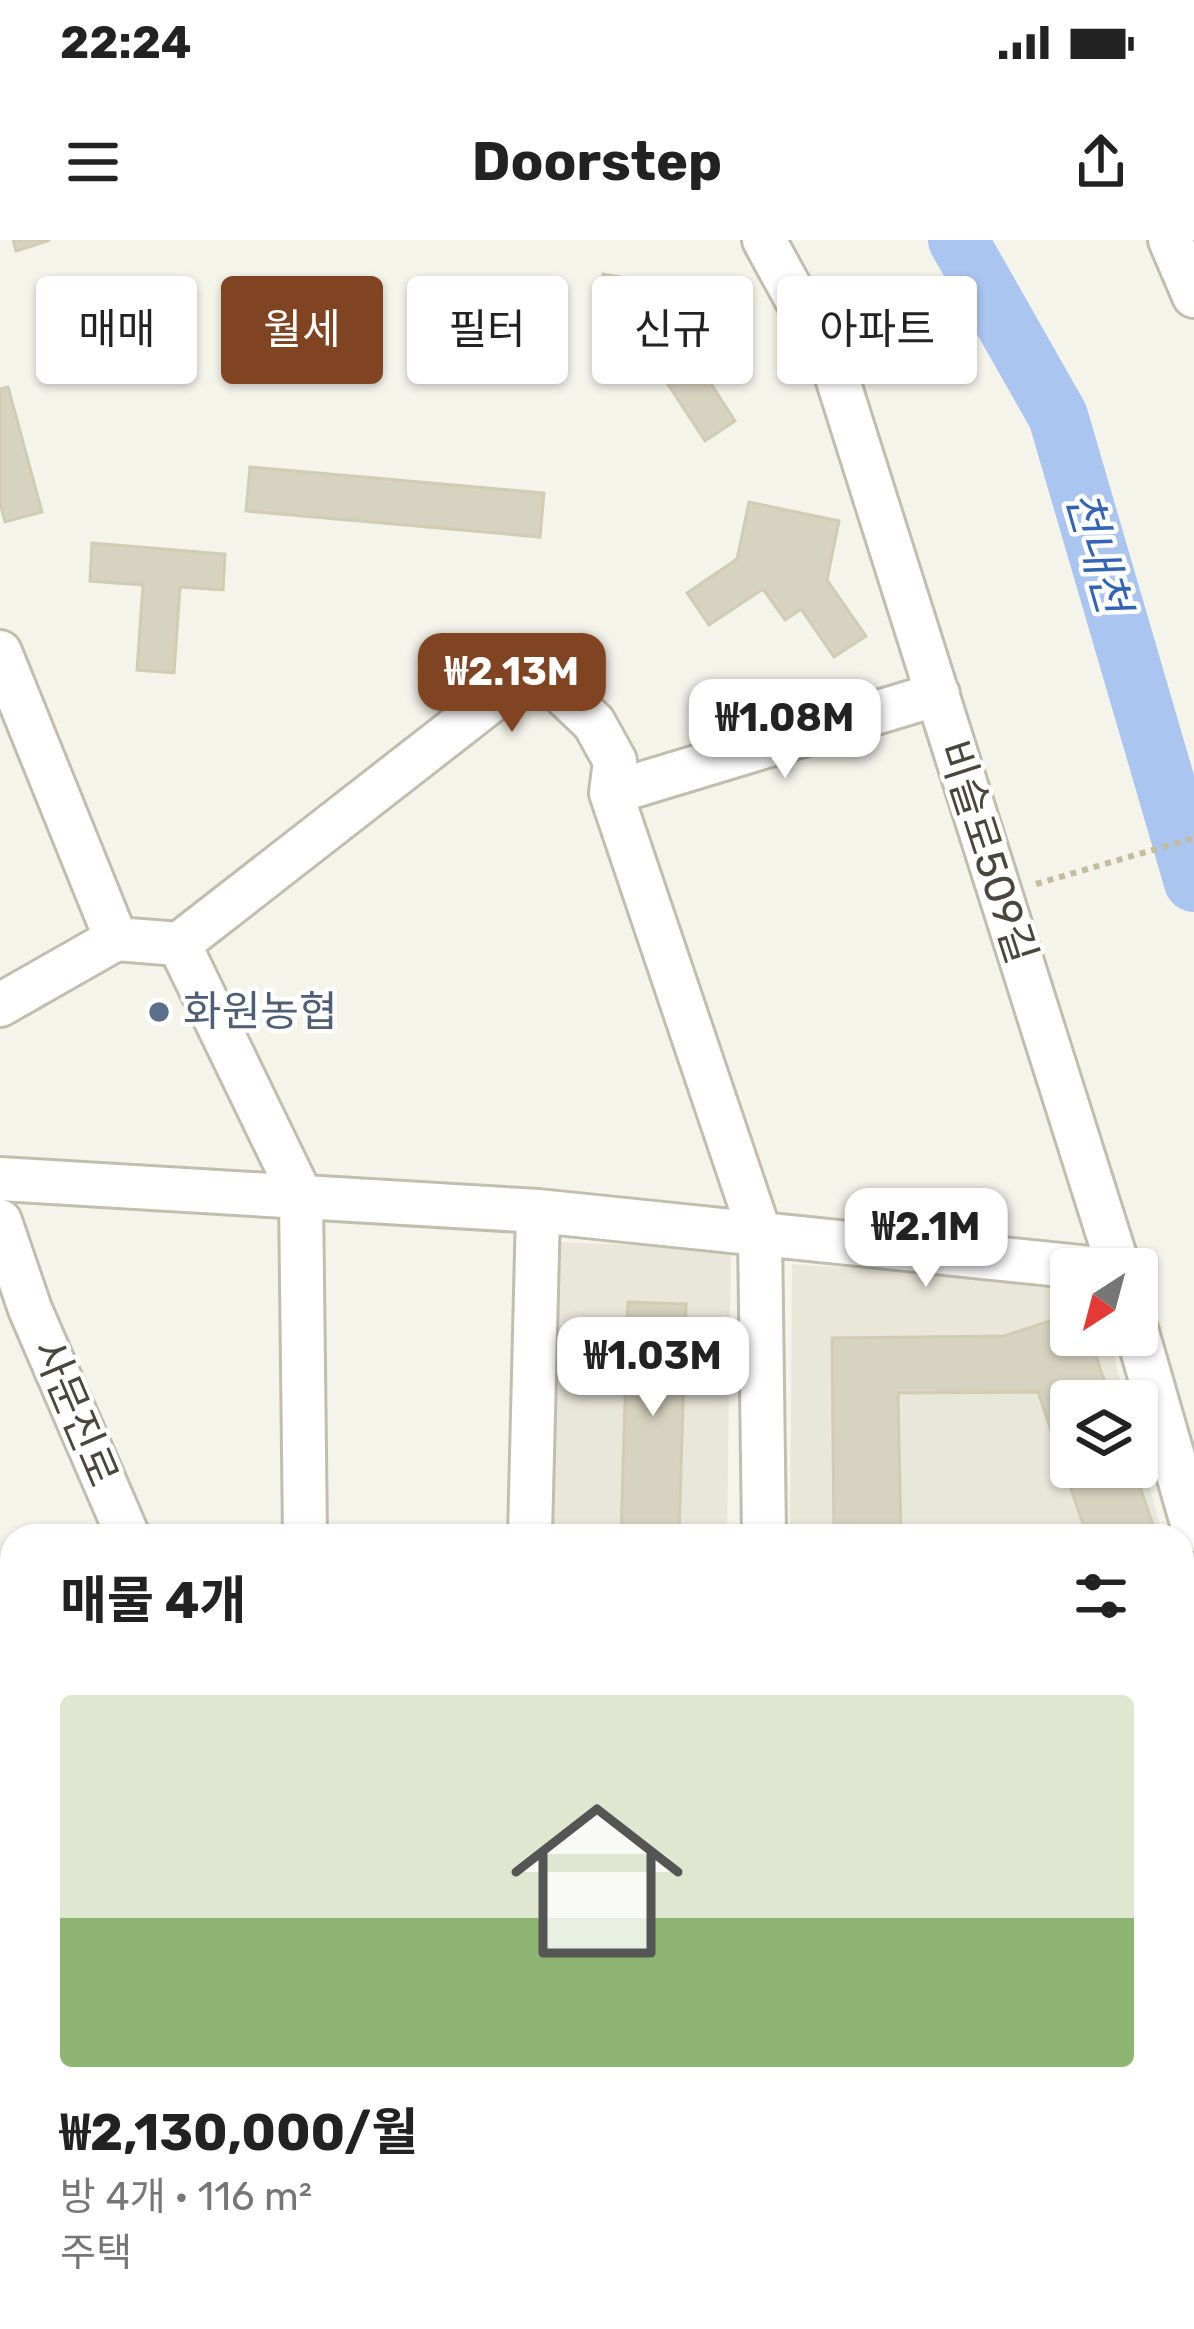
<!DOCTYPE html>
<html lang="ko">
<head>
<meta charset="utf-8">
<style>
	:root { --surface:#fff; --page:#f6f6f6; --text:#222; --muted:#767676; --accent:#814422 }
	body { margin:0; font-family:Rubik,"Noto Sans KR",sans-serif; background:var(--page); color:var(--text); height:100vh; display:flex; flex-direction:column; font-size:45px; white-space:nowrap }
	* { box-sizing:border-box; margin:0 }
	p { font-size:39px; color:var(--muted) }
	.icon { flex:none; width:66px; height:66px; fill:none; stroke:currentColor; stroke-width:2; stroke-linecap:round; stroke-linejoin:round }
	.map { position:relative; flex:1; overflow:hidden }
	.drawer { position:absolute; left:0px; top:1284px; width:1194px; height:807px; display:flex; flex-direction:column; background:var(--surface); border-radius:36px 36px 0 0; box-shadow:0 3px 9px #0004 }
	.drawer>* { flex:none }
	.guide { position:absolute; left:36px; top:36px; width:1122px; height:108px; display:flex; gap:24px }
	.needle { width:78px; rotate:216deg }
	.controls { position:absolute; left:1050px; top:1008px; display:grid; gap:24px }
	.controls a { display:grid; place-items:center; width:108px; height:108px; border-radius:12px; background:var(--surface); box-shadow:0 3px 9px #0004; font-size:60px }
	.price { position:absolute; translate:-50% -102px; padding:0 27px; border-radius:24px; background:#fff; color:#222; font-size:39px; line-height:78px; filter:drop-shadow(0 3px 6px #0008) }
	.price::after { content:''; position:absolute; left:50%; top:72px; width:36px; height:27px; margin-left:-18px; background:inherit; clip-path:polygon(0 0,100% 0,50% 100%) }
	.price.active { background:var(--accent); color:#fff }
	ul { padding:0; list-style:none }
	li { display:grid; align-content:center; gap:24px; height:636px; padding:0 60px }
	li span { display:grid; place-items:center; height:372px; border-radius:12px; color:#555 }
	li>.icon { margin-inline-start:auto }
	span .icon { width:216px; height:216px; fill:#fffc; stroke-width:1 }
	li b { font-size:51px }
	h2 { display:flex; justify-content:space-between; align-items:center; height:144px; padding:0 60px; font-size:51px }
	.pill { padding:0 42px; border-radius:12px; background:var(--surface); box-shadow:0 3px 9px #0004; font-size:42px; line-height:108px }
	.pill.active { background:var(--accent); color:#fff }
	.status { display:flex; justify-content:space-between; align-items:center; height:84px; padding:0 60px; background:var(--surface); direction:ltr }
	.status svg { height:33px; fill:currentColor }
	header { display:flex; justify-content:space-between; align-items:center; height:156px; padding:0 60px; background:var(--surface); font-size:54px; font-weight:700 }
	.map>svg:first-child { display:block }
	.residential { fill:#e9e7d9 }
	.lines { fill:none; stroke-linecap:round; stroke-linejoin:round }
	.river { stroke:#aac5ef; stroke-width:60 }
	.building { fill:#d7d3c1; stroke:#d1ccb4; stroke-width:3 }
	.minor-casing { stroke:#c1beae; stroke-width:48 }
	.major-casing { stroke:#e2d76d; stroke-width:60 }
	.highway-casing { stroke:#dac240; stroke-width:69 }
	.path { stroke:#c2bd9f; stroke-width:6; stroke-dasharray:6 6; stroke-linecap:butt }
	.minor { stroke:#fff; stroke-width:42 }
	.major { stroke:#fcf59e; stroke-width:54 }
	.highway { stroke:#fae971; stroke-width:63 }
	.service-dot { fill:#5c6f8a; stroke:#fff; stroke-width:4.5 }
	.labels { text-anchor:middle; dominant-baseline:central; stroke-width:9; stroke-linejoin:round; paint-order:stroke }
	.street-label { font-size:42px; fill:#4a4639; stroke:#fff }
	.service-label { font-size:42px; fill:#4e5e75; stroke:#fff; text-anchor:start }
	.water-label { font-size:45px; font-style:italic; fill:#3363b4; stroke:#fff }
</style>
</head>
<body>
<div class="status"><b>22:24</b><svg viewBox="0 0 49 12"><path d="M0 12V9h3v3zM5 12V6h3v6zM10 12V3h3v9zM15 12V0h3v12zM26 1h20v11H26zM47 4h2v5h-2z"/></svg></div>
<header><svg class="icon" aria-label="menu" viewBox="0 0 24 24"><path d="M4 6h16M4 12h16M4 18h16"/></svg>Doorstep<svg class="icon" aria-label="share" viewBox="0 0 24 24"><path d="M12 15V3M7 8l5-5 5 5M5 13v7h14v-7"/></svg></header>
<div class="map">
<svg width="1194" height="2089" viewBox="0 0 1194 2089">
	<rect width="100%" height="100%" fill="#f5f4eb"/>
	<path class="residential" d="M558,1002L731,1009L727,1296H550Z
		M792,1024L1071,1042V1095H1108L1126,1161H1071V1227H1137V1201L1163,1296H790Z"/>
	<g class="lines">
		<path class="river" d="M958,0L1058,176L1194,642"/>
	</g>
	<path class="building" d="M13,0H50L16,11Z
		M603,34L717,54L710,93L691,89L688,108L735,181L705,201L635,94L595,87Z
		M8,147L42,272L5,282L0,263V149Z
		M250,227L544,253L540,297L246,271Z
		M749,262L839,281L827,340L866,396L834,417L801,369L785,380L763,349L709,385L687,353L737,319Z
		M92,303L225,314L223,350L180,347L174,433L137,430L143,345L90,341Z
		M628,1062L686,1064L679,1296H621Z
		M1071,1074V1095H1089L1111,1161H1071V1227H1133L1157,1296H1087L1038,1152L898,1153L901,1296H834L832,1098L1004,1096Z"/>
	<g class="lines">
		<defs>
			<path id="minor" d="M764,0L834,128L1119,1029
				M1170,0L1194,56
				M0,412L116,699
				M611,553L938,454
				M179,704L301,956L305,1296
				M0,765L116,699L179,704L514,443H552L594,483L615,521L611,553L760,994L764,1296
				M0,939L538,971
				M0,981L30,1069L128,1296
				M1137,1092L1194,1290
				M530,1296L538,971L1100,1029
				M0,1342L12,1370
				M1182,1388H1194
				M0,1468H12
				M463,2079L467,2089
				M0,2085L19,2089"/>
			<path id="major" d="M0,1651H12
				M1182,1673H1194"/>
			<path id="highway" d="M0,1918L12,1919
				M1182,1932H1194
				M0,2007H12
				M1182,2011L1194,2010"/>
		</defs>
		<use href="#minor" class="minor-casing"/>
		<use href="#major" class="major-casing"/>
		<use href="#highway" class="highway-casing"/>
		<path class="path" d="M1036,644L1194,598"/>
		<use href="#minor" class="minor"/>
		<use href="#major" class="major"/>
		<use href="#highway" class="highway"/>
	</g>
	<circle class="service-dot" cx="159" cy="772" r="12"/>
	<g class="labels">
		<g class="street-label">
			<text transform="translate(987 612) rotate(72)">비슬로509길</text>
			<text transform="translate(75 1173) rotate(67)">사문진로</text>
		</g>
		<g class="service-label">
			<text x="183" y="772">화원농협</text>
		</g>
		<g class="water-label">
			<text transform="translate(1098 312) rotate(74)">천내천</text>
		</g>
	</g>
</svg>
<div class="controls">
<a><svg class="needle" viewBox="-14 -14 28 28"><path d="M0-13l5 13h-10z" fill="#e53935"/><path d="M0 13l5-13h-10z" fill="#767676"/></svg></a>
<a><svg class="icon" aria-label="layers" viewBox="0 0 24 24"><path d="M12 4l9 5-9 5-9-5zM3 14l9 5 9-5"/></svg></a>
</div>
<b class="price active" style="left:512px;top:495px">₩2.13M</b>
<b class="price" style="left:785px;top:541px">₩1.08M</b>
<b class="price" style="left:926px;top:1050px">₩2.1M</b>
<b class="price" style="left:653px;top:1179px">₩1.03M</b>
<div class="guide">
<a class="pill">매매</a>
<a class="pill active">월세</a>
<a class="pill">필터</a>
<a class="pill">신규</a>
<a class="pill">아파트</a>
</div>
<section class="drawer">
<h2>매물 4개<svg class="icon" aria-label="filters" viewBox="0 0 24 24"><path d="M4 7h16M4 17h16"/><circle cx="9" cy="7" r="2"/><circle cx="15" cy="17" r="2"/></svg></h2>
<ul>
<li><span style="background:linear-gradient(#dfe7d0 60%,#8fb573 0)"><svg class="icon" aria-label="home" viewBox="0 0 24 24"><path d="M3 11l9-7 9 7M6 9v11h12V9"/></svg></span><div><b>₩2,130,000/월</b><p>방 4개 · 116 m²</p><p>주택</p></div></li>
</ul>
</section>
</div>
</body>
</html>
